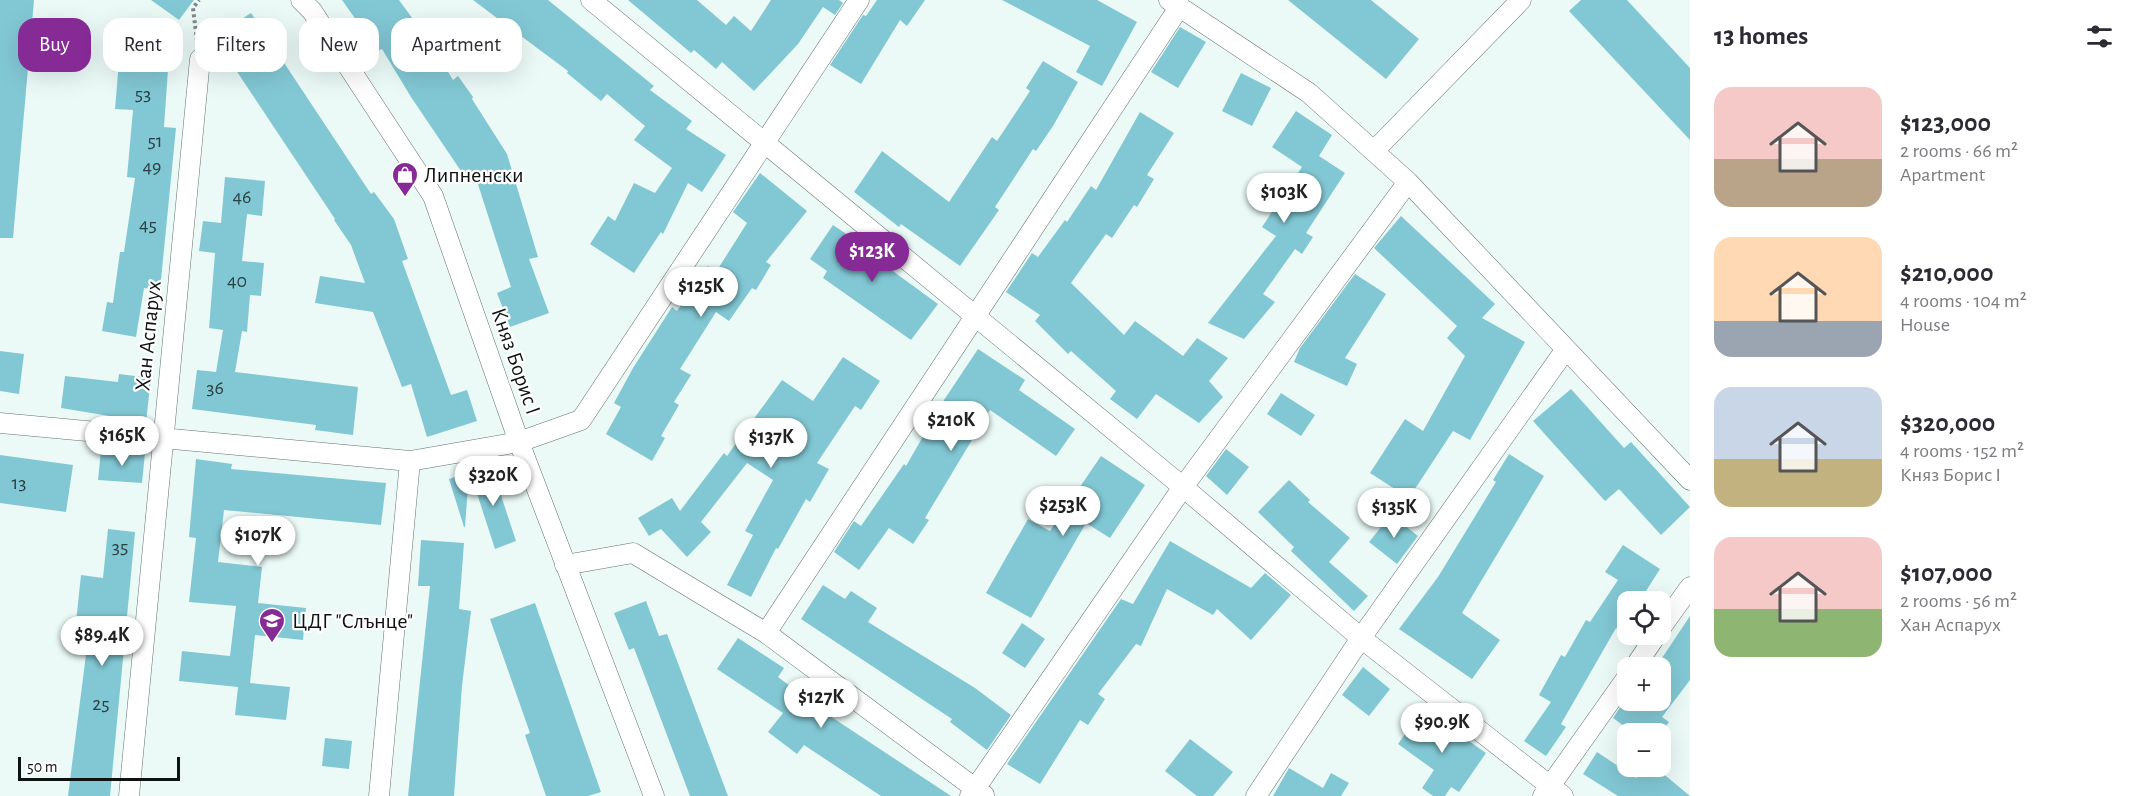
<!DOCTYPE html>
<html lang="en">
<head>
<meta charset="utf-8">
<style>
	:root { --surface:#fff; --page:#f2f2f3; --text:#2b2b33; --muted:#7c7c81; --accent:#862a95 }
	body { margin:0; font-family:"Alegreya Sans",sans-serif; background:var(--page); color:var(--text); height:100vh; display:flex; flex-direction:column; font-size:22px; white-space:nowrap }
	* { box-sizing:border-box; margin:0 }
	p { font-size:20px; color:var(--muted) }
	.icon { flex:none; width:33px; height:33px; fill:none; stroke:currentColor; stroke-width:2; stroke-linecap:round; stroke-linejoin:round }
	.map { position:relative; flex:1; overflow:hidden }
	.details { display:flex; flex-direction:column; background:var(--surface); width:450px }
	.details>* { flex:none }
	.top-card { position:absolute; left:18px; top:18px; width:570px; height:54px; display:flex; gap:12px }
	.buttons { position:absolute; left:1617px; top:591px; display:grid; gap:12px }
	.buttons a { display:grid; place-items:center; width:54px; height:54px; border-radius:12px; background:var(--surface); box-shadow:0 6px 24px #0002; font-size:30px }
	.scale { position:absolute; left:18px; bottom:15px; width:162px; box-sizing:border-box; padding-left:6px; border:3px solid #0e1312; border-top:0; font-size:16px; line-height:21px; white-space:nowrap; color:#0e1312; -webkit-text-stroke:4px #fff; paint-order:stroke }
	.price { position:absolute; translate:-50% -51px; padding:0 14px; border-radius:21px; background:#fff; color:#222; font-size:20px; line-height:39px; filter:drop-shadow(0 2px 3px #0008) }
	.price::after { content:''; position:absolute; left:50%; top:36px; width:18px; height:14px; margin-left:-9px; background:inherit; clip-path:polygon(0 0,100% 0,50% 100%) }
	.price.active { background:var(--accent); color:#fff }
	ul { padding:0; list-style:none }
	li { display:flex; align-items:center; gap:18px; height:150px; padding:0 24px }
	li span { display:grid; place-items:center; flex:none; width:168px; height:120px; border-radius:18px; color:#555 }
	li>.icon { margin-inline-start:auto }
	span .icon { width:72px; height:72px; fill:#fffc; stroke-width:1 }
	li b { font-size:26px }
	h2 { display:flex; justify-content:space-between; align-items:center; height:72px; padding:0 24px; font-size:26px }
	.pill { padding:0 21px; border-radius:18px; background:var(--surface); box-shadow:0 6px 24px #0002; font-size:21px; line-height:54px }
	.pill.active { background:var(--accent); color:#fff }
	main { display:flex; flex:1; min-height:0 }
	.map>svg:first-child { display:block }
	.building { fill:#82c8d4 }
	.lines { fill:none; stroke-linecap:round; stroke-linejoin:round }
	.street-casing { stroke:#65726f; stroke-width:21 }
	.path { stroke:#7f8a88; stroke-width:4; stroke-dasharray:3 3; stroke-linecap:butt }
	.street { stroke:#fff; stroke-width:20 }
	.labels { text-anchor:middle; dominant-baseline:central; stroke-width:4.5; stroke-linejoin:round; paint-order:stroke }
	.number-label { font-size:20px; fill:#2b4042 }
	.poi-label { font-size:22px; fill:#0e1312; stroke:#fff; text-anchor:start }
	.street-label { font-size:22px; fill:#0e1312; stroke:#fff }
</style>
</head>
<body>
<main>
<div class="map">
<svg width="1690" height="796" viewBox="0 0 1690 796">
	<rect width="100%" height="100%" fill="#ebfaf7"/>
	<path class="building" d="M0,0H34L13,238H0Z
		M151,0H194L179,20Z
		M342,0H399L429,41L453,80L458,76L473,97L472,99L507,154L538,257L529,259L549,313L510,327L497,293L511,287L475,175L467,180L411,97L382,49L378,51Z
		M473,0H548L654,86L650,90L692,121L686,129L726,155L702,192L688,183L663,234L661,232L634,273L590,244L608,216L615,221L634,183L655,193L672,168L634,140L645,126L607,94L601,101L567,73L568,71Z
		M628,0H697L726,25L734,16L751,31L771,0H839L843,3L835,15L823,7L798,44L754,91L722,62L716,69L694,50L691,53Z
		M877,0H925L907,26L900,20L861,84L830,65L863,15L866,16Z
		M1002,0H1097L1137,22L1102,86L1076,72L1090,46Z
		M1288,0H1371L1419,39L1386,79Z
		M1581,0H1627L1690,68V140L1569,11Z
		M251,13L371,194L374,192L394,219L408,259L402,261L451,395L467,390L477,421L427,437L411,384L402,387L373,312L315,303L320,276L365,283L351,245L334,220L335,219L214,37Z
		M1180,27L1206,42L1178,88L1151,72Z
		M121,37L170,41L164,127L176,128L160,290L144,288L136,337L102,331L107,302L113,303L120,252H124L135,178L127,177L133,110L115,109Z
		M1043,61L1078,82L1053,126L1036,151L1033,149L995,207L999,210L960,266L901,224L899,227L854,192L882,151L949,202L992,137L997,141L1030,91L1026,88Z
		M1241,73L1271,88L1252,126L1222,111Z
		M1296,111L1332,135L1319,156L1345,173L1306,233L1313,237L1302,254L1295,249L1263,294L1275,302L1244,339L1208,323L1276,236L1262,227L1302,167L1272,147Z
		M1140,112L1174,133L1147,175L1154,179L1137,207L1134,205L1112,238L1106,234L1071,283L1124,335L1135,321L1183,356L1197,338L1228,358L1209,381L1223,397L1199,423L1156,394L1137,419L1110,399L1116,391L1071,351L1068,354L1035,321L1040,315L1006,292L1032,253L1038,257L1065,220L1067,222L1091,186L1096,190Z
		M760,173L807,211L766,262L771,265L756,290L752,288L729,321L716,312L680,369L691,375L674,402L679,405L661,436L665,438L652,461L606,434L621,407L614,403L633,368L672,307L677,311L708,266L716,272L747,223L733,212Z
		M225,177L265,181L262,216L247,214L242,261L264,263L261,296L250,295L247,332L242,331L235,372L358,387L353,435L315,430L316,425L192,409L197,370L216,372L223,330L209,328L215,253L199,251L203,221L221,223Z
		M1401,216L1495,304L1482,318L1525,342L1470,440L1453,431L1409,498L1370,473L1405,419L1423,431L1465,356L1447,338L1457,326L1374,248Z
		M833,225L866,247L864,250L938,304L911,340L823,278L827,271L810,259Z
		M1355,274L1386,294L1345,358L1357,364L1347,386L1294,362L1300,348Z
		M978,349L1025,380L1019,390L1075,429L1056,456L990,410L925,518L929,520L913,544L889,528L859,570L834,552L854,521L861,526L904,464L906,466L944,400Z
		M0,351L24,354L19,394L0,391Z
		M843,357L880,381L861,410L855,406L817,463L829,469L810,502L806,499L778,549L776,548L751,597L727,585L753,535L745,531L773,480L747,463L701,522L711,532L687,557L661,529L649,536L638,518L672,498L680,511L724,453L727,456L782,380L813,401Z
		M119,374L151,378L146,422L61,408L65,376L118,382Z
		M1571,389L1624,448L1631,442L1690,507L1661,535L1619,489L1605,501L1533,421Z
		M1281,393L1315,415L1301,436L1267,414Z
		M1226,449L1249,467L1227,495L1206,476Z
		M101,450L145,453L142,483L98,480Z
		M1509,454L1544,476L1462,613L1500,640L1472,679L1399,629L1438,577L1496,482L1493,480Z
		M0,455L73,465L66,512L0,503Z
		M1101,456L1145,485L1110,538L1086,523L1031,618L986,593L1028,519L1050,531Z
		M196,459L232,464L231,469L386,483L381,525L224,510L218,562L262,567L258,603L306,608L303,640L255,635L250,683L290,687L286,720L235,715L238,687L179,681L182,651L230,656L236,606L189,602L196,538L189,537Z
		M491,465L516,541L495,549L470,472Z
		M469,472L465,527H464L449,479Z
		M1289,480L1310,500L1308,502L1350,538L1329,562L1368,596L1354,611L1291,551L1294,547L1258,512Z
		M1391,515L1418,536L1397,564L1369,542Z
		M108,529L135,532L110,796H68L90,623L76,622L81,575L103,578Z
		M421,540L464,543L459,609L471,611L462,686L454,796H408L430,586H418Z
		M1170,541L1251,588L1265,573L1291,595L1251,640L1217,609L1213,615L1167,589L1141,646L1136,644L1098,694L1105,699L1088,725L1080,720L1040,784L1007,764L1121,599L1133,604Z
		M1623,545L1660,569L1639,602H1628V636L1616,628L1561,724L1566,727L1546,756L1524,741L1551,702L1539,695L1561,655L1565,657L1586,620L1590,622L1618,580L1605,572Z
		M823,585L845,599L851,591L877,608L868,622L975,688L1011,715L987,750L950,722L952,719L801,619Z
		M646,601L659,636L667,634L728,796H690L634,648L629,650L614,613Z
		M535,603L601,792L588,796H546L525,735L530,733L490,619Z
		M1690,616V680L1662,717L1669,722L1660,734H1635L1613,718L1625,700H1660V661Z
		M1022,623L1045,639L1025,668L1002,653Z
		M738,638L784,668L778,677L833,718L951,796H881L804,745L797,754L768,732L783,713L717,669Z
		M1363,667L1390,689L1369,716L1342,695Z
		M1423,709L1486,753L1459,792L1451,787L1445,796H1433L1422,788L1434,770L1398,744Z
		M325,738L352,741L349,769L322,766Z
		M1190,739L1233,772L1213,796H1197L1165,771Z
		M1597,752L1636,778L1645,766H1654L1690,796H1618L1583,774Z
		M1289,768L1323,788L1331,773L1349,783L1341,796H1273Z"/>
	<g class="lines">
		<defs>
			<path id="street" d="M301,0L312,11L433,196L519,442L654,796
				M591,0L1183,487L1361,638L1563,796
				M1169,0L1309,93L1408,182L1690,480
				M1374,151L1521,0
				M0,423L410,461L519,442L581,420L859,0
				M565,565L633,553L766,633L984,795
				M1660,629L1690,587
				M766,633L1180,6
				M1634,668L1657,634
				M129,796L200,59
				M379,796L410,461
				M970,796L1183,487L1408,182
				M1256,796L1361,638L1566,349
				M1543,796L1628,676"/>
		</defs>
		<use href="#street" class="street-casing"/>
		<path class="path" d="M197,41L193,8L199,0"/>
		<use href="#street" class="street"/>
	</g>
	<defs>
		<symbol id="shop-pin" viewBox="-11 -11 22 30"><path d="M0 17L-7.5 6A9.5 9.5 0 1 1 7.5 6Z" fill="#862a95" stroke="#fff"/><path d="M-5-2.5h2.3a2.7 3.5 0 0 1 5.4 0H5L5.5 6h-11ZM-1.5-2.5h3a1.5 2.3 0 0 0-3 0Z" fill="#fff"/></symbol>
		<symbol id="school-pin" viewBox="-11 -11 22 30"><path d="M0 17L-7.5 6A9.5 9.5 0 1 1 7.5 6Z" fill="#862a95" stroke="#fff"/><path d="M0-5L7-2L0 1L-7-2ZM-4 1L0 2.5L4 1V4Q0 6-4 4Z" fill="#fff"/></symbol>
	</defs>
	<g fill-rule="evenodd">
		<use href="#shop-pin" x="390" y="160" width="30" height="40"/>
		<use href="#school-pin" x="257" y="606" width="30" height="40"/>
	</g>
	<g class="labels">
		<g class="number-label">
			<text x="143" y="94">53</text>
			<text x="155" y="141">51</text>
			<text x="152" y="167">49</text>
			<text x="242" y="197">46</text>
			<text x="148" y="225">45</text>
			<text x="237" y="281">40</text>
			<text x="215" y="388">36</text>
			<text x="19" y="483">13</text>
			<text x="120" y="547">35</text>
			<text x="101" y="704">25</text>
		</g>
		<g class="poi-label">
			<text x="424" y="175">Липненски</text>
			<text x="292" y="621">ЦДГ "Слънце"</text>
		</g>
		<g class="street-label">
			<text transform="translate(148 336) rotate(-84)">Хан Аспарух</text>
			<text transform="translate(516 361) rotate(71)">Княз Борис I</text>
		</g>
	</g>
</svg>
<div class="buttons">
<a><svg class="icon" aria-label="locate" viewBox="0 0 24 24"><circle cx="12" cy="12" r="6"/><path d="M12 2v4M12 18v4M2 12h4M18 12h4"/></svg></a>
<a>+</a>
<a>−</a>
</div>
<div class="scale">50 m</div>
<b class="price" style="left:1284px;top:224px">$103K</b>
<b class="price active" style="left:872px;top:283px">$123K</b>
<b class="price" style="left:701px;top:318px">$125K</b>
<b class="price" style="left:951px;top:452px">$210K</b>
<b class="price" style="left:122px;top:467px">$165K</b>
<b class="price" style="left:771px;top:469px">$137K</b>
<b class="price" style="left:493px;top:507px">$320K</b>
<b class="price" style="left:1063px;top:537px">$253K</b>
<b class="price" style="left:1394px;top:539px">$135K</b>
<b class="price" style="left:258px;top:567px">$107K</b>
<b class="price" style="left:102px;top:667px">$89.4K</b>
<b class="price" style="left:821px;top:729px">$127K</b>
<b class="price" style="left:1442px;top:754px">$90.9K</b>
<div class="top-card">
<a class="pill active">Buy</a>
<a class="pill">Rent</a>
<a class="pill">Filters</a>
<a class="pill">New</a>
<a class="pill">Apartment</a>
</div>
</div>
<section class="details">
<h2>13 homes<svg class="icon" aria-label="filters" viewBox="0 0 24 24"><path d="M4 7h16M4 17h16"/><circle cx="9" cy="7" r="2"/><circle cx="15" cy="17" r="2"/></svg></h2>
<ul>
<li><span style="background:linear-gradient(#f6c9c9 60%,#b9a48a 0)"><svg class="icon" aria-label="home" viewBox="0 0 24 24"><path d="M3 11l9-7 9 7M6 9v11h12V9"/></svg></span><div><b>$123,000</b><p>2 rooms · 66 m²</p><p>Apartment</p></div></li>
<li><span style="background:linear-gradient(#ffd9b3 70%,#9aa5b1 0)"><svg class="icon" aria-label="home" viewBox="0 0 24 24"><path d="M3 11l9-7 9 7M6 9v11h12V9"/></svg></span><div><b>$210,000</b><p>4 rooms · 104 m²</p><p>House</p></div></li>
<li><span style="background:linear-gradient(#c9d6e8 60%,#c2b280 0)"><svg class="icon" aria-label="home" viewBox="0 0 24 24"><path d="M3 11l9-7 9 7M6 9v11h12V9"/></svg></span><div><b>$320,000</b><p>4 rooms · 152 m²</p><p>Княз Борис I</p></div></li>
<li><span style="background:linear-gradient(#f6c9c9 60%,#8fb573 0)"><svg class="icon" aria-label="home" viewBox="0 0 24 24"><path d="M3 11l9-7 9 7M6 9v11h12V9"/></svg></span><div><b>$107,000</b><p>2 rooms · 56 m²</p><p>Хан Аспарух</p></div></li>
</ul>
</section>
</main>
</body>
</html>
